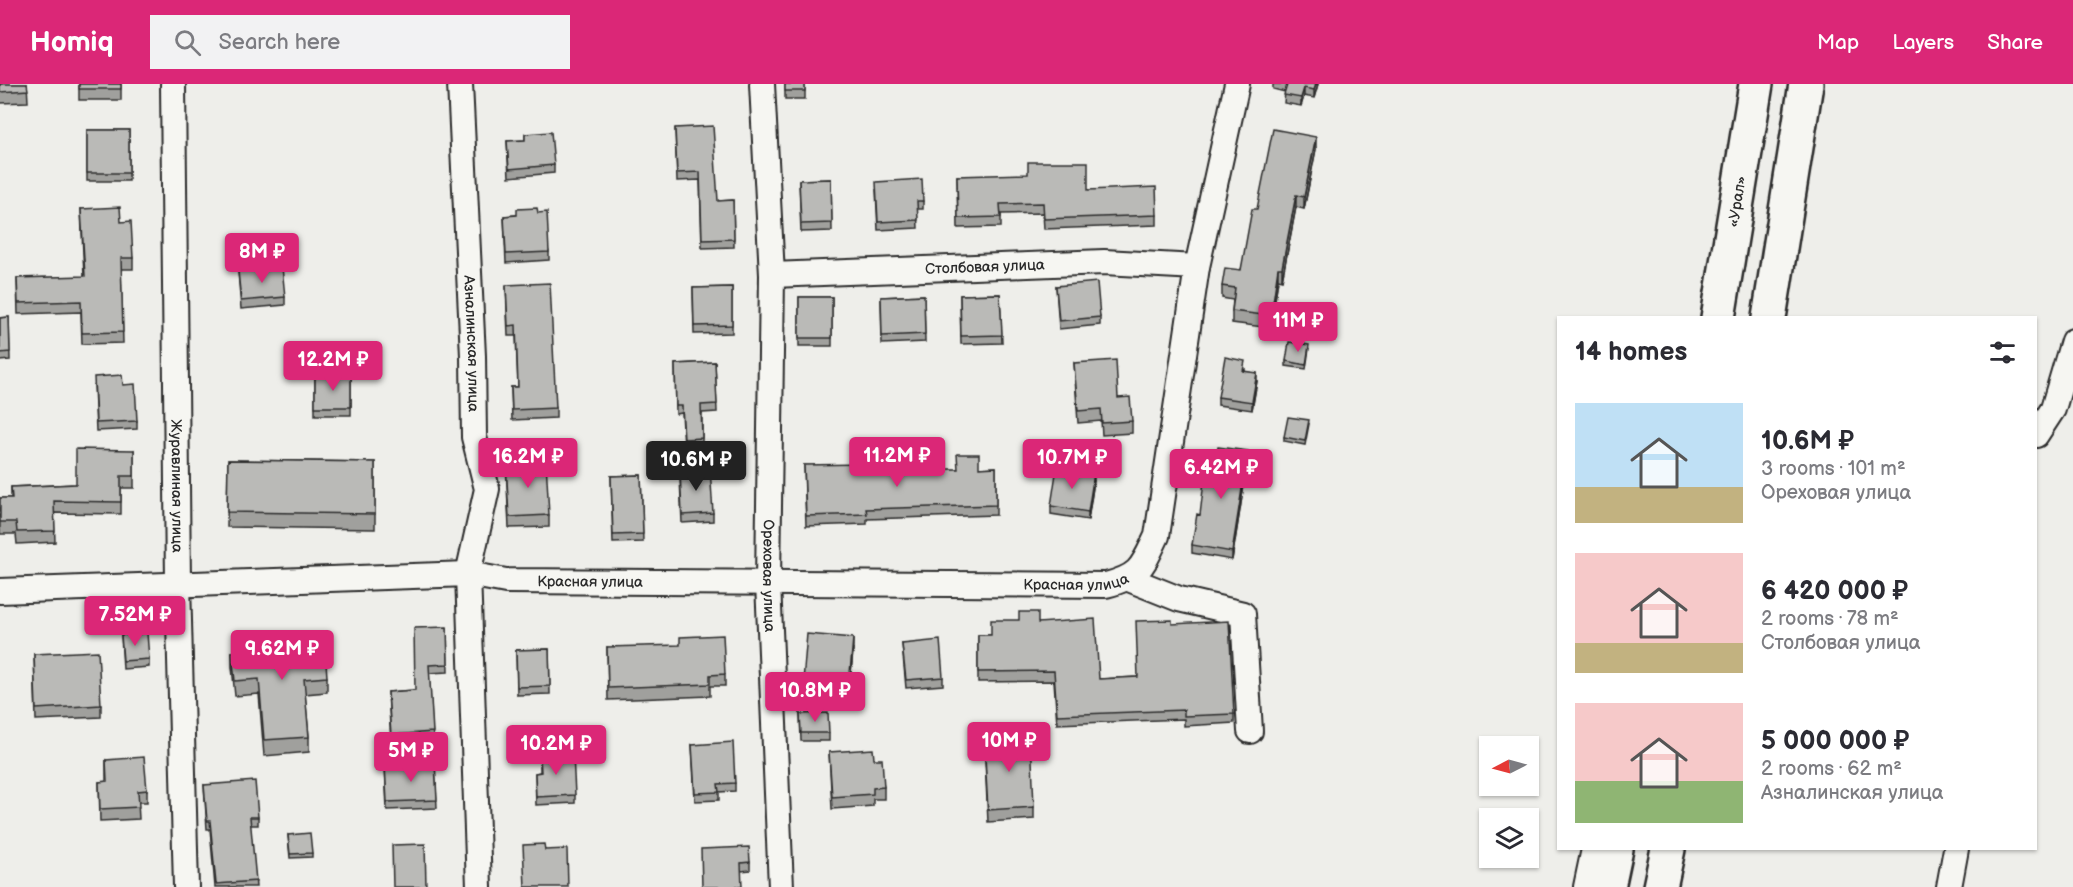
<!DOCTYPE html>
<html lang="en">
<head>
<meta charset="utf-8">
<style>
	:root { --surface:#fff; --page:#f2f2f3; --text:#2b2b33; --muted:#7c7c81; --accent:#db2777 }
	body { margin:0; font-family:"Balsamiq Sans",sans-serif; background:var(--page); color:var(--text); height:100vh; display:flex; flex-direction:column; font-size:22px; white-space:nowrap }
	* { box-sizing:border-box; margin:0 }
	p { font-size:20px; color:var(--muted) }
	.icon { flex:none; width:33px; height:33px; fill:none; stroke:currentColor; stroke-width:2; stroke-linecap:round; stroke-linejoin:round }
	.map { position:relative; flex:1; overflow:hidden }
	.details { position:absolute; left:1557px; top:232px; width:480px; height:534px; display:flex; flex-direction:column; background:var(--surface); border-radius:0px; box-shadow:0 2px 4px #0004 }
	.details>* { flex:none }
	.needle { width:39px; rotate:264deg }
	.buttons { position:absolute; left:1479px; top:652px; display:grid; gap:12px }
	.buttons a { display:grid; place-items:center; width:60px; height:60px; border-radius:0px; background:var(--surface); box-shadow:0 2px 4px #0004; font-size:30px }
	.price { position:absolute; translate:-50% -51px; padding:0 14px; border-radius:6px; background:var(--accent); color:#fff; font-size:20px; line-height:39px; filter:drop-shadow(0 2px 3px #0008) }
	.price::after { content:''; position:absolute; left:50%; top:36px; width:18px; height:14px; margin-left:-9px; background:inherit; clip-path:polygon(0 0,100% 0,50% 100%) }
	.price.selected { background:#222; color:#fff }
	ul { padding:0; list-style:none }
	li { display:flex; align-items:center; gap:18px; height:150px; padding:0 18px }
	li span { display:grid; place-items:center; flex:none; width:168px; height:120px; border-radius:0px; color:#555 }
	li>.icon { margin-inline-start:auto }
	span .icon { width:72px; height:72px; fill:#fffc; stroke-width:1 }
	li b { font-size:26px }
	h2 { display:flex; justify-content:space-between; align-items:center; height:72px; padding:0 18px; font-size:26px }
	header { display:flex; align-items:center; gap:36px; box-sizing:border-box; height:84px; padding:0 30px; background:var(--accent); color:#fff }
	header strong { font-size:28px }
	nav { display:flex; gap:33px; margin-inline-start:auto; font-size:21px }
	.search { width:420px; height:54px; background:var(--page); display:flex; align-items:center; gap:15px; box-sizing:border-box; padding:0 21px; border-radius:0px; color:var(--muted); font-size:22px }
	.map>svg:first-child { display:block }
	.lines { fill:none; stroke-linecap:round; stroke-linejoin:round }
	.minor-casing { stroke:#2b2b2b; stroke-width:28 }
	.trunk-casing { stroke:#2b2b2b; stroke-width:38 }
	.minor { stroke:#f6f6f2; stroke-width:24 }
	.trunk { stroke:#f6f6f2; stroke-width:33 }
	.wall { fill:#a0a09d; stroke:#2b2b2b; stroke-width:1.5 }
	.shaded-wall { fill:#828280; stroke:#2b2b2b; stroke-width:1.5 }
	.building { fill:#babab7; stroke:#2b2b2b; stroke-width:1.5 }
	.labels { text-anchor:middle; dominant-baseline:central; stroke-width:5; stroke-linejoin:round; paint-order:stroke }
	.street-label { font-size:15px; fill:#2b2b2b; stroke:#f6f6f2 }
</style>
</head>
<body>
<header>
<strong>Homiq</strong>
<div class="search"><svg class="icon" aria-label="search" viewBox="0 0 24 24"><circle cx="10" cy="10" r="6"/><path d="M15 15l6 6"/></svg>Search here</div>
<nav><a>Map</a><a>Layers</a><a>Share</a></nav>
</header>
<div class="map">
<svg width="2073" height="803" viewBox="0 0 2073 803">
	<rect width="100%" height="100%" fill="#eeeeea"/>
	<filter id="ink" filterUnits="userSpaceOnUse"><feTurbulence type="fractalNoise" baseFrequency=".0167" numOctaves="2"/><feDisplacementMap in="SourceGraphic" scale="12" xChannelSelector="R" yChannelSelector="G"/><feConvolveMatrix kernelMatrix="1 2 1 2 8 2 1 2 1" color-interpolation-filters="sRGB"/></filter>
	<g filter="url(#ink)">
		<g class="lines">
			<defs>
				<g id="minor">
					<path id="s1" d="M173,0L178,499L186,803"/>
					<path id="s2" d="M460,0L473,272L474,353L487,405L468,490L479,803"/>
					<path id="s3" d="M762,0L772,191L768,499L781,803"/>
					<path id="s4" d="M772,191L1104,178L1197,183"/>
					<path d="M2036,351L2053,325L2073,257"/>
					<path d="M1129,495L1179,515L1243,530L1250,647"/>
					<path id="s5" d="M0,507L468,490L506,497L1106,501C1141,492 1142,483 1157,452L1197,183L1237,0"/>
					<path d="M1586,803L1594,765"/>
					<path d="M1949,803L1956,765"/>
				</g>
				<g id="trunk">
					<path id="s6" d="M1718,234L1756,0"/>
					<path d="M1769,234L1806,0"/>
					<path d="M1608,803L1616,765"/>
					<path d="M1660,803L1668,765"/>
				</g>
			</defs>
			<use href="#minor" class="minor-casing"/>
			<use href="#trunk" class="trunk-casing"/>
			<use href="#minor" class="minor"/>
			<use href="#trunk" class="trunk"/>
		</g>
		<path class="wall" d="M0,0H27L28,18L0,19Z
			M79,0H121V16H79Z
			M785,0H805V15H785Z
			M1273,0H1318L1314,14L1304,12L1301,22L1284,19L1285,8L1273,5Z
			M675,44L718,117L733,116L734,163L702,164L700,96L677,97Z
			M87,46H129V97H87Z
			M525,50L554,81V89L509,93L507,57L525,56Z
			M1316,65L1304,125L1296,123L1282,196L1278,195L1271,244L1232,239V227L1233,216L1222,214V202L1241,186L1257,125Z
			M957,92L1088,106L1157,131V141L1044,145L1043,129L1001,130V143L958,144Z
			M831,95L832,147L801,148L799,96Z
			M876,106L923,117V125H917L918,144L878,146Z
			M81,125L121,138L133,174V185H121L123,259L82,260L81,228L18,230L17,194L84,193Z
			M538,129L549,168V176L506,179L504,132Z
			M238,187L285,213V221L241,225Z
			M506,201L556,324V334L512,336L511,303H518L516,252H508Z
			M1056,202L1100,233V241L1059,245Z
			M732,203V249L694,250L693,204Z
			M1000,210L1002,259L961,260L960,211Z
			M924,211L925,258L882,260L881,213Z
			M799,213H832V262H799Z
			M9,233L10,276L0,277V234Z
			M1309,265L1306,285L1286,282V277Z
			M715,278L717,328L702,329V362H684L682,329L676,330L675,280Z
			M1074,279L1118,314L1132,337V349L1102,351L1101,337L1078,339Z
			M1245,285V287L1257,297L1252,326L1218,321V313Z
			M315,293H351V331H315Z
			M94,301H123L137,337V345L96,347Z
			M1309,340L1305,361L1284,357V353Z
			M134,366V404H121V430L54,429L55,458L17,460L16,450H0V414H11V403L76,400Z
			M1216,373L1248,375L1232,476L1192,469V461Z
			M228,376L375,378V445L227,443Z
			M506,379L549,431V443L509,444Z
			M804,381L865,386L957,385L996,383V431L867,435V440L806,442Z
			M641,391L643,458L613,459L611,392Z
			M680,394L713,429V437L682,439Z
			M1094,397L1088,436L1051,430V422Z
			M1038,539L1099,595L1137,593L1172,540L1234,630V639L1184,642V635L1057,640L1054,597L978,598V551H991Z
			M447,543L448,588L429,589L433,656L391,659L388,608L415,606Z
			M121,551L149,575V583L123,585Z
			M303,555L327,593V608L305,610L309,653V668L264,672L259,610L235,612L232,583V568L249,566V560Z
			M902,560L943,593V601L906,604Z
			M607,563L725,590V602H710V612L608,616Z
			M549,565L550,610L517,611L516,566Z
			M853,566L849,613L803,608V597Z
			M34,570L101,621V633L36,636Z
			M800,630L829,649V657H801Z
			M984,655L1034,723V735L988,738Z
			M692,661L735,699V707L719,708V716L695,717Z
			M829,668L874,675L884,703V715H873V722L832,725Z
			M540,672L575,711V719L536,721L535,689L540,688Z
			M106,676L147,706V718H138L139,735L100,737L99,698H106Z
			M435,679L437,724L387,726L385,681Z
			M204,701L258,733V741H250L256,803H215L210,745H207Z
			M288,751L312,769V773L290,774Z
			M701,773L750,778V786L741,787Z"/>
		<path class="shaded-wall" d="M1316,0H1318L1314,14V6Z
			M1304,4V12L1301,22V14Z
			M1316,53V65L1304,125V113Z
			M1296,111V123L1282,196V184Z
			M1278,184V195L1271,244V232Z
			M1257,289V297L1252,326V318Z
			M1248,367V375L1232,476V468Z
			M1094,389V397L1088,436V428Z
			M853,554V566L849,613V601Z"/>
		<path class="building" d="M0,0H27L28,6L0,8Z
			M79,0H121V5H79Z
			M785,0H805V7H785Z
			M1284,0H1316L1314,6L1304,4L1301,14L1284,11L1287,1Z
			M713,42L718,117L733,116L734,155L702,156L700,88L677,89L675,44Z
			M1273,45L1316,53L1304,113L1296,111L1282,184H1278L1271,232L1232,227L1235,204L1222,202L1225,184L1241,186L1252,125H1257Z
			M87,46H129V89H87Z
			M551,48L554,81L509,85L507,57L525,56V50Z
			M1028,78H1088V106L1156,103L1157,131L1044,135L1043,119L1000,120L1001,133L958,134L957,92L1028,90Z
			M831,95L832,139L801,140L799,96Z
			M922,95L923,117H917L918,136L878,138L876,98Z
			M120,123L121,138L131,137L133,174H121L123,248L82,249L81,217L18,219L17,194L85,192L81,125Z
			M537,124L538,129L547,128L549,168L506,170L504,132L517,131V125Z
			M282,183L285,213L241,217L238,187Z
			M1097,198L1100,233L1059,237L1056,202Z
			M550,199L556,324L512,326L511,303H518L516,241L508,242L506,201Z
			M732,203V241L694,242L693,204Z
			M1000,210L1002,251L961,252L960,211Z
			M924,211L925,250L882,252L881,213Z
			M799,213H832V254H799Z
			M9,233L10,268L0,269V234Z
			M1289,258L1309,261L1306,281L1286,277Z
			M1225,273L1245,277L1243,287L1257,289L1252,318L1218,313Z
			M1116,276L1118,314L1130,313L1132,337L1102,339L1101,325L1078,327L1074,279Z
			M715,278L717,320L701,321L702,354L684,355L682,322H676L675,280Z
			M122,291L123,301L135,300L137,337L96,339L94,293Z
			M315,293H351V323H315Z
			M1288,333L1309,336L1305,357L1284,353Z
			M1218,363L1248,367L1232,468L1192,461L1197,430L1200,431L1207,372L1216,373Z
			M76,365L134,366V392H121V418L54,417L55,447L17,448L16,438H0V414H12L11,403L76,400Z
			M957,370H979V384L996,383V421L866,425L867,430L806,432L804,381L865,380V386L958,385Z
			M228,376L375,378V430L227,428Z
			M546,377L549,431L509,433L506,379Z
			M1057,383L1094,389L1088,428L1051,422Z
			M710,384L713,429L682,431L680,386Z
			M641,391L643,450L613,451L611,392Z
			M1019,528H1038V539L1095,535L1099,595L1138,593L1136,537L1172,536V540L1229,537L1234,630L1184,632V626L1057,631L1054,587L978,588V551H991V536H1019Z
			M447,543L448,580L429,581L433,648L391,651L388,608L415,606L414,544Z
			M147,549L149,575L123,577L121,551Z
			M302,549L303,555H309L310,565L325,564L327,593L304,595L309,653L264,656L259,595L235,597L232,568L250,566L249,560L259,559L258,552Z
			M807,550L853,554L849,601L803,597Z
			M723,551L725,590L710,591V600L608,604L607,563L680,561V553Z
			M940,556L943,593L906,596L902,560Z
			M549,565L550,602L517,603L516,566Z
			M98,567L101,621L36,625L34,570Z
			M828,629L829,649H801L800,630Z
			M1031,652L1034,723L988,726L984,655Z
			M733,658L735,699L718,700L719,708L695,709L692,661Z
			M873,665L874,675H882L884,703L873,704V710L832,713L829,668Z
			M573,670L575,711L536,713L535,689L541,688L540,672Z
			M144,673L147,706L138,707L139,723L100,725L99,698L107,697L106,676Z
			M435,679L437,716L387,718L385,681Z
			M255,697L258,733H250L256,797L216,800L210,737H207L204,701Z
			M310,749L312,769L290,770L288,751Z
			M425,760L426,803H393L392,761Z
			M544,760L545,766L567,765L568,803H525L523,761Z
			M749,763L750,778L741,779L742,803H702L701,765Z"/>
	</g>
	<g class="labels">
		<g class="street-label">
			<text stroke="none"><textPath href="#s6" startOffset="118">«Урал»</textPath></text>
			<text stroke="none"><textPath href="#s4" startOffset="213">Столбовая улица</textPath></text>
			<text stroke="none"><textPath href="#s2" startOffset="260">Азналинская улица</textPath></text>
			<text stroke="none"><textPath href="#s1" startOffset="402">Журавлиная улица</textPath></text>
			<text stroke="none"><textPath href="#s3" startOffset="492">Ореховая улица</textPath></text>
			<text stroke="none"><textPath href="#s5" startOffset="1077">Красная улица</textPath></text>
			<text stroke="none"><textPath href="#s5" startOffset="591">Красная улица</textPath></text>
		</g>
	</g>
</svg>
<div class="buttons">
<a><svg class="needle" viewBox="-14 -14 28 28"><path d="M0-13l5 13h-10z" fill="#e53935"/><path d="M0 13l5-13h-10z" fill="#7c7c81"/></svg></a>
<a><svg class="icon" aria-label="layers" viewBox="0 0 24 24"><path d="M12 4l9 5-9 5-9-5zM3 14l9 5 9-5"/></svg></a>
</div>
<b class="price" style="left:262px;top:200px">8M ₽</b>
<b class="price" style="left:1298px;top:269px">11M ₽</b>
<b class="price" style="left:333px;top:308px">12.2M ₽</b>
<b class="price" style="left:897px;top:404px">11.2M ₽</b>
<b class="price" style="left:528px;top:405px">16.2M ₽</b>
<b class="price" style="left:1072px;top:406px">10.7M ₽</b>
<b class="price selected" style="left:696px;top:408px">10.6M ₽</b>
<b class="price" style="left:1221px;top:416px">6.42M ₽</b>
<b class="price" style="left:135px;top:563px">7.52M ₽</b>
<b class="price" style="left:282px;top:597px">9.62M ₽</b>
<b class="price" style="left:815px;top:639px">10.8M ₽</b>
<b class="price" style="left:1009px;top:689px">10M ₽</b>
<b class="price" style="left:556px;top:692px">10.2M ₽</b>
<b class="price" style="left:411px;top:699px">5M ₽</b>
<section class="details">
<h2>14 homes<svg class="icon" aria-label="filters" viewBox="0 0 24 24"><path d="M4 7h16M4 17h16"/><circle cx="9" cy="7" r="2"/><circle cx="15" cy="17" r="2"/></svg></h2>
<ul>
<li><span style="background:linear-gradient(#bfe0f5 70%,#c2b280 0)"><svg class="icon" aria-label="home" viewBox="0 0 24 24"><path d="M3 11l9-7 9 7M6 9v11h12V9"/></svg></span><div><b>10.6M ₽</b><p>3 rooms · 101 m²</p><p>Ореховая улица</p></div></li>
<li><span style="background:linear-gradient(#f6c9c9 75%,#c2b280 0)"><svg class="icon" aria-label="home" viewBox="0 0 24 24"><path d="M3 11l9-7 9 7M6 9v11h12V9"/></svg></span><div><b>6 420 000 ₽</b><p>2 rooms · 78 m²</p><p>Столбовая улица</p></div></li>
<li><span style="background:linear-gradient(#f6c9c9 65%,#8fb573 0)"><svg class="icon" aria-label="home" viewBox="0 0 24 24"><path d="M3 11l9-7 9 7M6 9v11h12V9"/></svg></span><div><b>5 000 000 ₽</b><p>2 rooms · 62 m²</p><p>Азналинская улица</p></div></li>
</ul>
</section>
</div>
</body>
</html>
